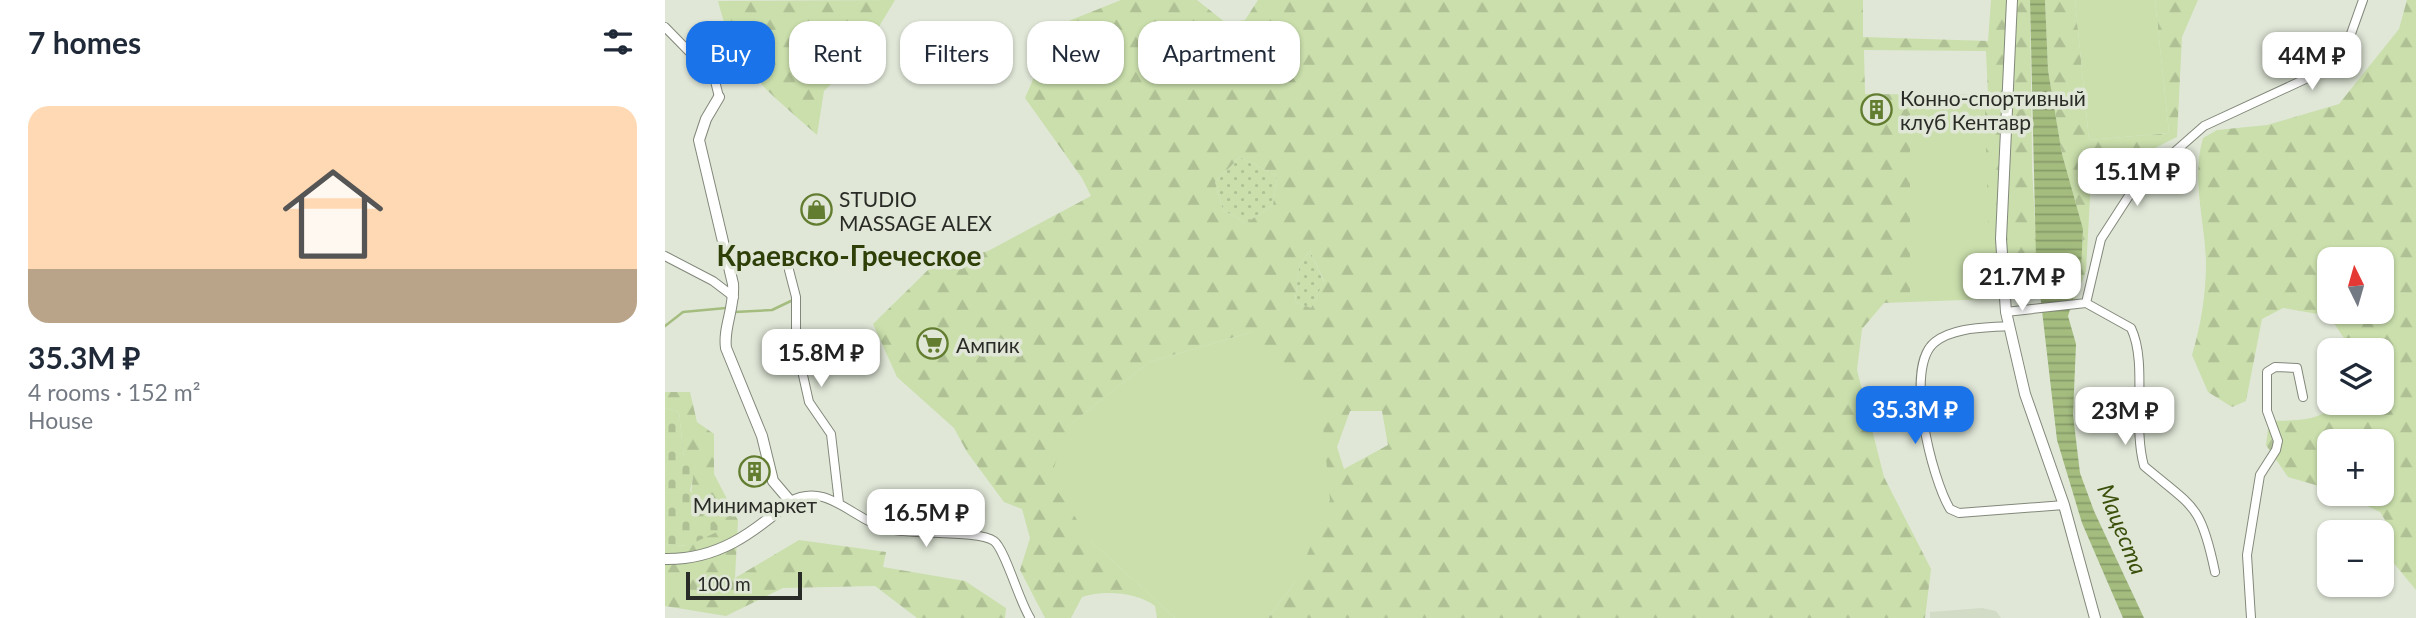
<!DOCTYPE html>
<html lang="en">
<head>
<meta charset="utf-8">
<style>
	:root { --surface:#fff; --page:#f6f6f7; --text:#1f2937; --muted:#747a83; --accent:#1a73e8 }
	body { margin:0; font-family:Lato,sans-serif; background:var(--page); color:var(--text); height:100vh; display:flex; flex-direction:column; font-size:26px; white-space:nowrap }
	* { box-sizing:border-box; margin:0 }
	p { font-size:23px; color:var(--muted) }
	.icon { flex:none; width:38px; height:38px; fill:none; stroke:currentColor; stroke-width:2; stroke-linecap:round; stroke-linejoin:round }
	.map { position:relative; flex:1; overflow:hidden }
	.details { display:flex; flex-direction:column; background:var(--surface); width:665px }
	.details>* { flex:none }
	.banner { position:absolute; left:21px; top:21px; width:665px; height:63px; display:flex; gap:14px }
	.needle { width:46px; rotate:355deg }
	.tools { position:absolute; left:1652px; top:247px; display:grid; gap:14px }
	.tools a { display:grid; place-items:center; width:77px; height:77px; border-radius:14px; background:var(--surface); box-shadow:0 2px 5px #0004; font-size:35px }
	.scale { position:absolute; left:21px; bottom:18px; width:116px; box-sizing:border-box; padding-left:7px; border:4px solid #292b26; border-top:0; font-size:19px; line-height:24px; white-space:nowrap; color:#292b26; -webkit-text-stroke:5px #e0e7d7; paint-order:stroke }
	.price { position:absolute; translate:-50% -60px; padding:0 16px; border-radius:14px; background:#fff; color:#222; font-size:23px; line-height:46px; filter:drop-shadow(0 2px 4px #0008) }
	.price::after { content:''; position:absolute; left:50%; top:42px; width:21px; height:16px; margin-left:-10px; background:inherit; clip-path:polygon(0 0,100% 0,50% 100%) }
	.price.on { background:var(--accent); color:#fff }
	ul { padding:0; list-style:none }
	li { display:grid; align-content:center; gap:14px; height:371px; padding:0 28px }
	li span { display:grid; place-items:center; height:217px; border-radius:21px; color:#555 }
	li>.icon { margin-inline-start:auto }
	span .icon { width:126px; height:126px; fill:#fffc; stroke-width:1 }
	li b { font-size:30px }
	h2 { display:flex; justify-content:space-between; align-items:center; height:84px; padding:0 28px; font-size:30px }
	.pill { padding:0 24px; border-radius:21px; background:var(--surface); box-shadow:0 2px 5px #0004; font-size:24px; line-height:63px }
	.pill.on { background:var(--accent); color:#fff }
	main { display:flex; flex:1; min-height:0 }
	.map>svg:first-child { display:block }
	.built { fill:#d2dbc5 }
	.grass { fill:url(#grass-dots) }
	.forest { fill:url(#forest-firs); fill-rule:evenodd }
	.cemetery { fill:url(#cemetery-stones) }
	.green { fill:#cadfac }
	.water { fill:url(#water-rules) }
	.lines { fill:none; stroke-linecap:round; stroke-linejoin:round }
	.stream { stroke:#a4bd7f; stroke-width:2.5 }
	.street-casing { stroke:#82887a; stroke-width:10 }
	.secondary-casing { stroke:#82887a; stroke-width:12 }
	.street { stroke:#fff; stroke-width:8 }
	.secondary { stroke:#fff; stroke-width:10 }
	.labels { text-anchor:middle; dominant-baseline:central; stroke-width:7; stroke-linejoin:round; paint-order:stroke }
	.poi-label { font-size:21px; fill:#292b26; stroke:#e0e7d7; text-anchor:start }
	.water-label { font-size:23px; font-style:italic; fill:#3b500b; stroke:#e0e7d7 }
	.district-label { font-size:28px; font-weight:bold; fill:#2e3f08; stroke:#e0e7d7 }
</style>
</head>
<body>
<main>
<section class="details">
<h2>7 homes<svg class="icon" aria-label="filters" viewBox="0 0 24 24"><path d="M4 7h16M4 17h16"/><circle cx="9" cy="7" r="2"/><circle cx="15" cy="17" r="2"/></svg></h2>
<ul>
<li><span style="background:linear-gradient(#ffd9b3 75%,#b9a48a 0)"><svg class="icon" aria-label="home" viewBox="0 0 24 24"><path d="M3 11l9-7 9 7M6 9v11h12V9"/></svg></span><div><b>35.3M ₽</b><p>4 rooms · 152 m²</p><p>House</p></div></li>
</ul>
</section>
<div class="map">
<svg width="1751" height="618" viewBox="0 0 1751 618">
	<defs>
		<pattern id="grass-dots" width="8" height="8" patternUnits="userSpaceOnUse" patternTransform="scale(1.75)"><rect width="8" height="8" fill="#cadfac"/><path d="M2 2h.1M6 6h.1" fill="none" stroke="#aec094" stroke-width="1.8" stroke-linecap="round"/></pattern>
		<pattern id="forest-firs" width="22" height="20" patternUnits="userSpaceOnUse" patternTransform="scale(1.75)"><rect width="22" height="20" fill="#cadfac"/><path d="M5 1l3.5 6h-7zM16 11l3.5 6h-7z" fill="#aec094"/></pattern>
		<pattern id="cemetery-stones" width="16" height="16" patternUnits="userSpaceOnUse" patternTransform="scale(1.75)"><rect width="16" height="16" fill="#cadfac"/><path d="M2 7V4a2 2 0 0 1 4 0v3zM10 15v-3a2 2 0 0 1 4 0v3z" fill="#aec094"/></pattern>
		<pattern id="water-rules" width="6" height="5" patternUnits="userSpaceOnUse" patternTransform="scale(1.75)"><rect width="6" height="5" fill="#a4bd7f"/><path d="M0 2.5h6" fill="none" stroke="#869a68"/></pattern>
	</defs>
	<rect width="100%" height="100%" fill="#e0e7d7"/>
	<path class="built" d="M1317,608L1331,611L1336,618H1265V612Z"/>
	<path class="grass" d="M575,157L612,176L608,205L581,223L558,210L550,182Z
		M645,251L659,282L646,308L630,302L634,266Z"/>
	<path class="forest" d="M230,0L200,50L159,91L152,135C100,88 71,72 53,1Z
		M456,0H532L561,23L580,20L593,0H1198V37L1323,41L1326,0H1365L1367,167L1374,298L1325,299L1322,218L1246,109L1245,302L1219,303L1197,329L1192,370L1219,477L1266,569L1260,618H603L631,581L587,332L484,362L402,427L427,542L510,618H492L490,606C472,592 438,590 417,597L406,618H380L355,570L365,538L357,509L339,502L302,452L289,428L232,377L208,324L265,268L323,251L426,196L417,178L360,98L391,26ZM1199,50L1321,51L1323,95L1200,94ZM575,157L612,176L608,205L581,223L558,210L550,182ZM645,251L659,281L646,308L630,302L634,266ZM685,411H717L723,445L679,469L672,447Z
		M1380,0H1410L1424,140L1504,133L1490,0H1533L1517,37L1512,137L1426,180L1421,271L1403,316L1416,272L1418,229L1397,154L1383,70Z
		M1742,0H1751V590L1727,561V531L1715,512L1677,494H1717V441H1664V489L1623,477L1601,445L1604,421C1626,420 1656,423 1670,403L1717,402V350H1687L1664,316L1618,308L1597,319L1581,401L1567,407L1543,392L1527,355C1536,325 1541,294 1541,263C1540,221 1526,179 1538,138L1552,130L1602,125L1674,104L1734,29ZM1664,259H1717V312H1664Z
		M0,392H25L32,422L49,434V474L73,520L70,578L134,540L221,552L218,567L300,581L341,608L340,618H252L210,586L118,588L61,616L0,606V544L22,546L28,473L19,458L14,412L0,408Z"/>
	<path class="cemetery" d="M0,408L14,412L19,458L29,472L25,491L56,530L22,546L0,544Z"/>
	<path class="green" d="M1410,0H1490L1504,133L1424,140Z
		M1320,107L1325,299L1245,302V109Z
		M587,332L656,406L665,500L631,581L603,618H510L427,542L385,480L402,427L484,362Z"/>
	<path class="water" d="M1365,0H1380L1383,70L1397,154L1418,229L1416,272L1403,316L1411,344L1408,415L1415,473L1429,511L1479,618H1458L1417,523L1392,440L1371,259Z"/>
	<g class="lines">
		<path class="stream" d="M70,312L107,310L128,300
			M0,326L18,312L61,308"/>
		<defs>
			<path id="street" d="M0,27L49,77L54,97
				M0,256L48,281L69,297
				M124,270L131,297V344L144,402L166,434L174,503
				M1421,303L1436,239L1478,174L1506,155L1539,126L1649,75L1671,58L1682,45L1698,0
				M1341,312L1421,303L1466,328C1483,363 1467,423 1479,466C1529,508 1536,504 1550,572
				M1343,326C1320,328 1289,327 1270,342C1238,367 1267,479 1285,509L1294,513L1399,505
				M125,501C163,481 187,520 223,529C247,535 314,530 329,541C340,549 354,601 365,618
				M1586,618L1582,555L1595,475L1611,450L1613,441L1602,411V372L1610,367L1632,368L1638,397"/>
			<path id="secondary" d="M1347,0L1336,239L1341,312L1360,394L1399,505L1430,618
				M0,559C52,560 87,534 125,501L108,481L97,436L61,348C58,327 70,308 68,284L34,140L41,119L54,97"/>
		</defs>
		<use href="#street" class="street-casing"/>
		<use href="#secondary" class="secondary-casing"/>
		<use href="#street" class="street"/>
		<use href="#secondary" class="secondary"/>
	</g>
	<defs>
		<symbol id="building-ring" viewBox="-11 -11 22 22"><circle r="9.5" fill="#e0e7d7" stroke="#627d30" stroke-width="1.5"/><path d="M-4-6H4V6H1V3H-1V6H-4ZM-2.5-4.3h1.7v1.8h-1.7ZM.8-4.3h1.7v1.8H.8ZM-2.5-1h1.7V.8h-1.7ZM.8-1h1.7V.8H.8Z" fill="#627d30"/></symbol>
		<symbol id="shop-ring" viewBox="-11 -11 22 22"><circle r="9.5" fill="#e0e7d7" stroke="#627d30" stroke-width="1.5"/><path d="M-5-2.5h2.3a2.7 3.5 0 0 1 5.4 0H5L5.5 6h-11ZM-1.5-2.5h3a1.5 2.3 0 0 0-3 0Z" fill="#627d30"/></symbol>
		<symbol id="supermarket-ring" viewBox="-11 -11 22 22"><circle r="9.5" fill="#e0e7d7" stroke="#627d30" stroke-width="1.5"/><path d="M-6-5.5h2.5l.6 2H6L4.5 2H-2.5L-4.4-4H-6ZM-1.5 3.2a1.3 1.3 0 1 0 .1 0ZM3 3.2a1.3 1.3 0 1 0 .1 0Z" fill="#627d30"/></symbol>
	</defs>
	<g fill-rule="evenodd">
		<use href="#building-ring" x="1194" y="92" width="35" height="35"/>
		<use href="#shop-ring" x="134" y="192" width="35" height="35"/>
		<use href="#supermarket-ring" x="250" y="326" width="35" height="35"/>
		<use href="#building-ring" x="72" y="454" width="35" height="35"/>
	</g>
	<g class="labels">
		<g class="poi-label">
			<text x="1235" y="97">Конно-спортивный<tspan x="1235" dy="24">клуб Кентавр</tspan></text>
			<text x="174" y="198">STUDIO<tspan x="174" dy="24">MASSAGE ALEX</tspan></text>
			<text x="291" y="344">Ампик</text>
			<text x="90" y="504" text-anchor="middle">Минимаркет</text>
		</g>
		<g class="water-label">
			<text transform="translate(1458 529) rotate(68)">Мацеста</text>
		</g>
		<g class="district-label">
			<text x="184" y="255">Краевско-Греческое</text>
		</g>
	</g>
</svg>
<div class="tools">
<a><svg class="needle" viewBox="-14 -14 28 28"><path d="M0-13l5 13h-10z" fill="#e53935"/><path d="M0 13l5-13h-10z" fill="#747a83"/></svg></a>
<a><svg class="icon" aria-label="layers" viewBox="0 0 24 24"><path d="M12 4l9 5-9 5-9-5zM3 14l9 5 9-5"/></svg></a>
<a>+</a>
<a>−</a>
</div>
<div class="scale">100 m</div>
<b class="price" style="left:1647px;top:92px">44M ₽</b>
<b class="price" style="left:1472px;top:208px">15.1M ₽</b>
<b class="price" style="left:1357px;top:313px">21.7M ₽</b>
<b class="price" style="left:156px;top:389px">15.8M ₽</b>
<b class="price on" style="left:1250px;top:446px">35.3M ₽</b>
<b class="price" style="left:1460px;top:447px">23M ₽</b>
<b class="price" style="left:261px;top:549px">16.5M ₽</b>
<div class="banner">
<a class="pill on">Buy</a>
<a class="pill">Rent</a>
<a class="pill">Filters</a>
<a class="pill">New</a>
<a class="pill">Apartment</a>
</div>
</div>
</main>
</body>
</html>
